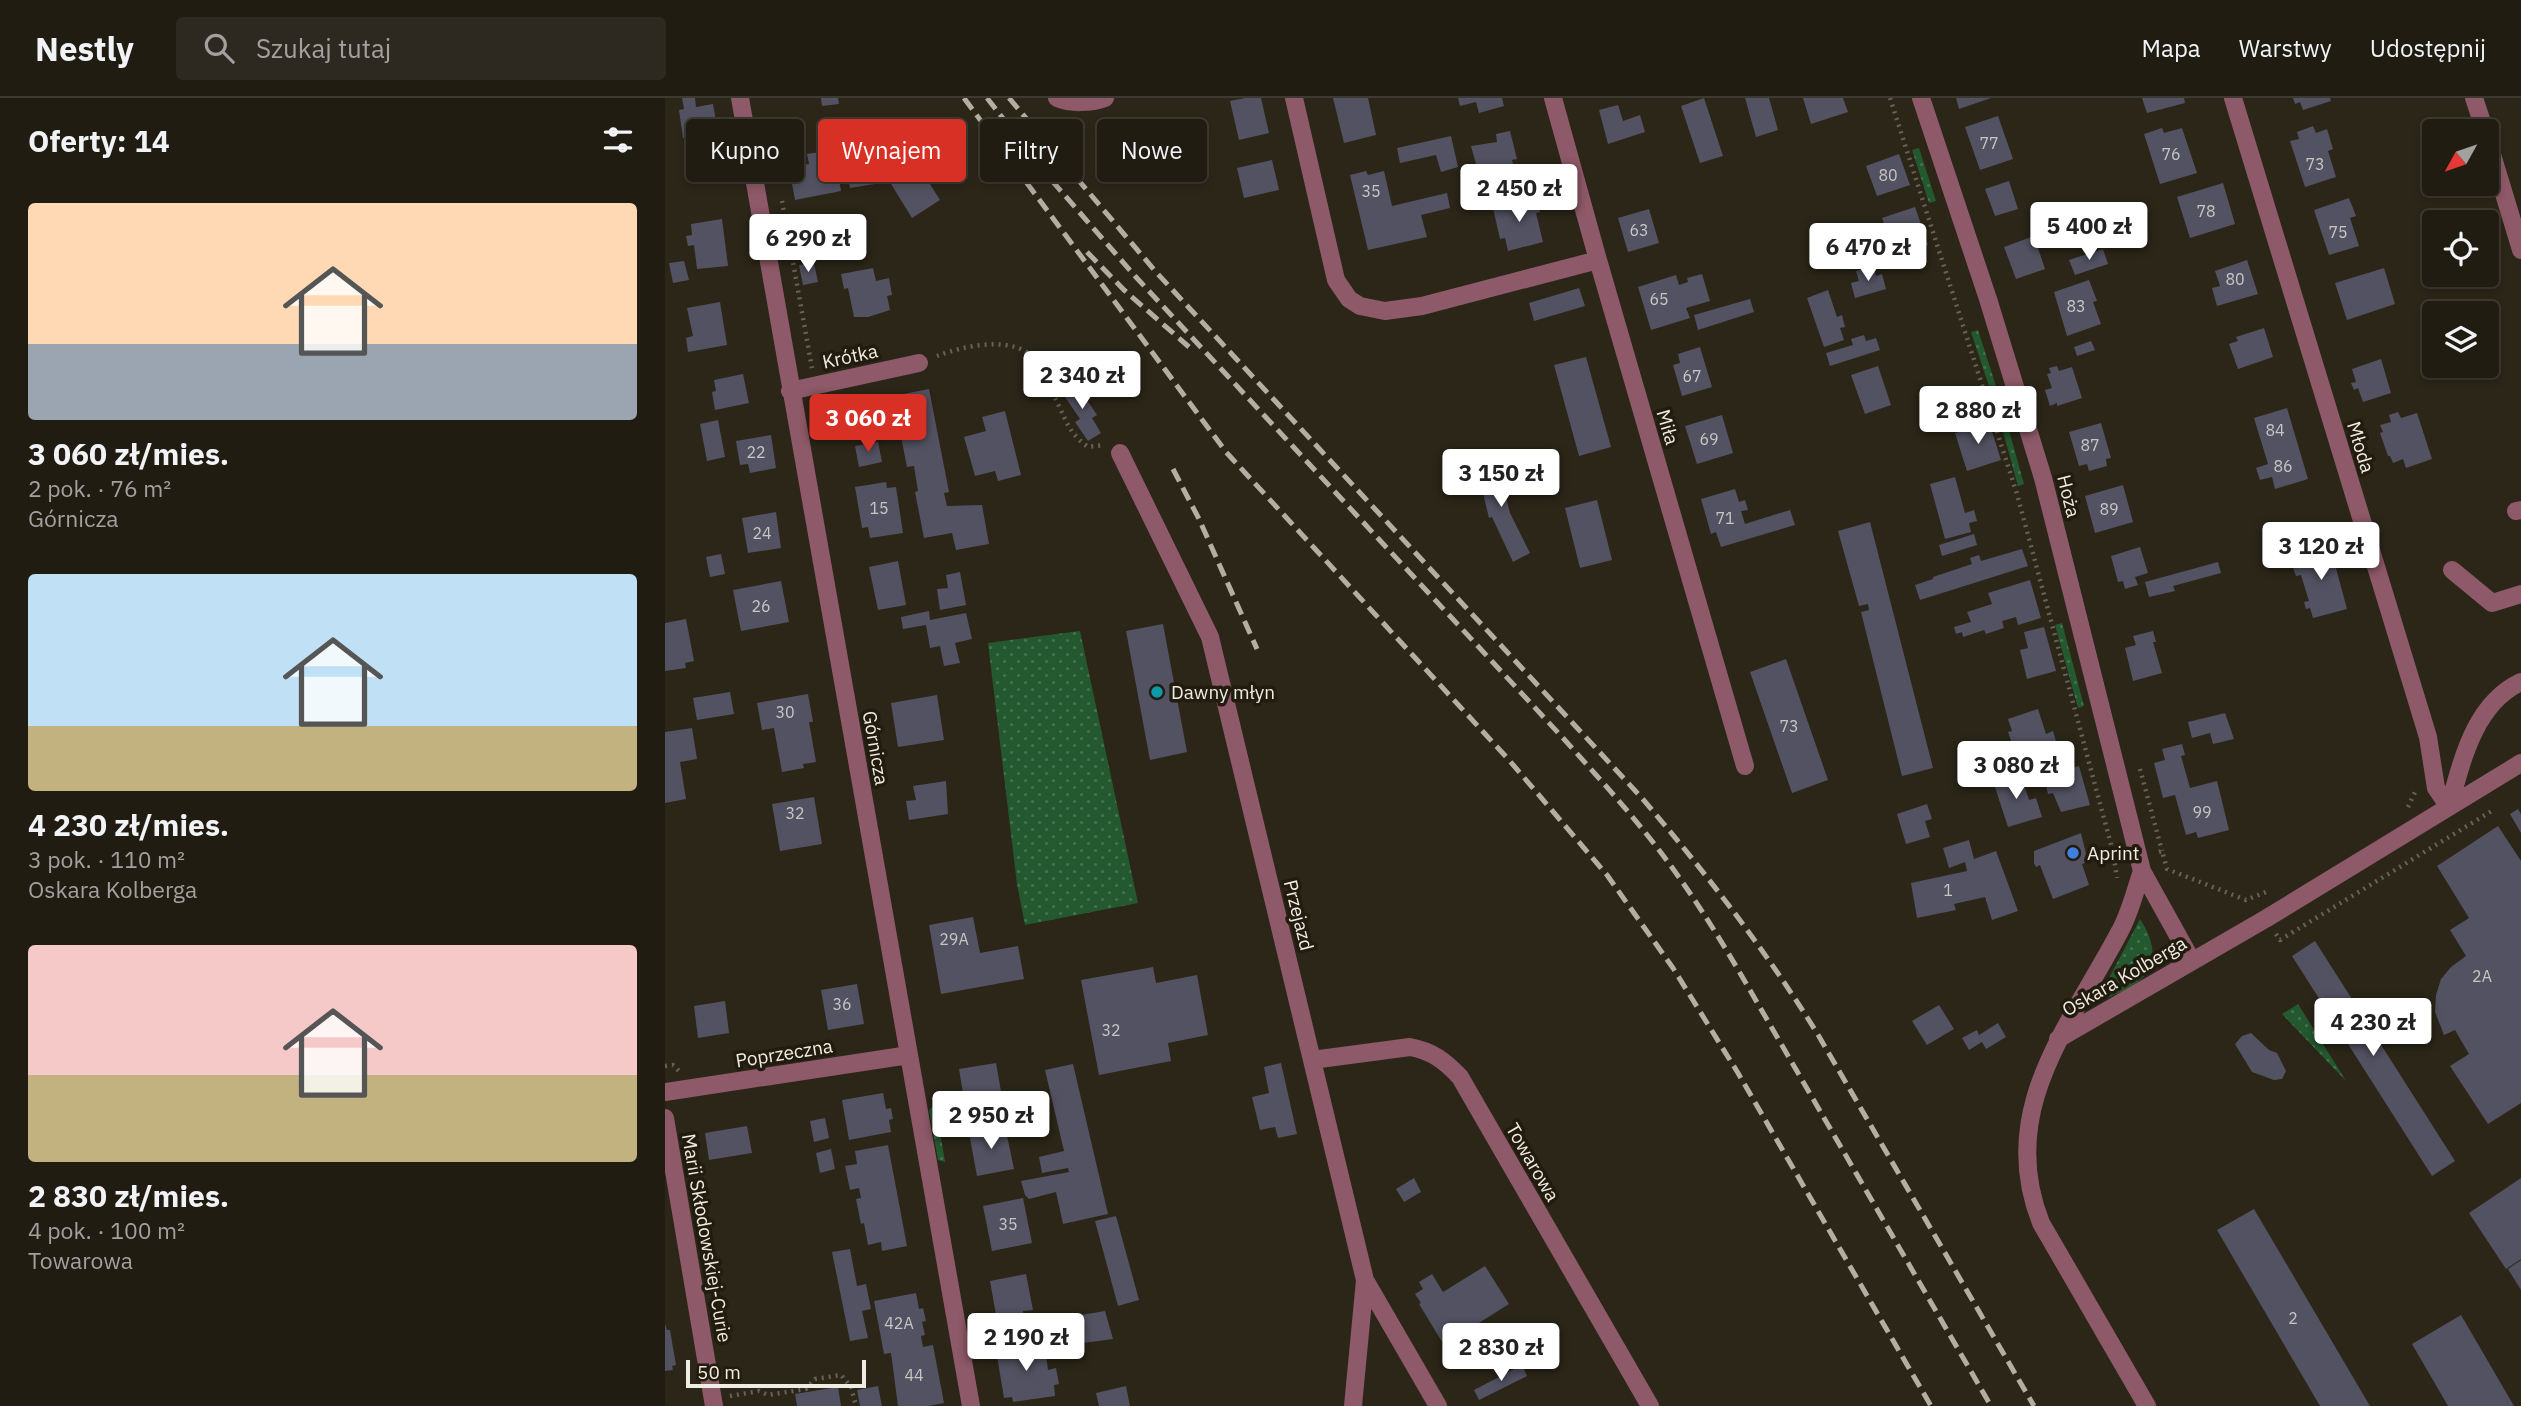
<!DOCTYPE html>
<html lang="pl">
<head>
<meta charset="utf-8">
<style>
	:root { --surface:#201c12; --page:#2d2920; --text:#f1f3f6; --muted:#a2a19f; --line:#3d3a32; --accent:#d93025 }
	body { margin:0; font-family:"IBM Plex Sans",sans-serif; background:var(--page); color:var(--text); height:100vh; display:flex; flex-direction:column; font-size:26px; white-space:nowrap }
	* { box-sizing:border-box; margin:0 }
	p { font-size:23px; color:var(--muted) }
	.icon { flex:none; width:38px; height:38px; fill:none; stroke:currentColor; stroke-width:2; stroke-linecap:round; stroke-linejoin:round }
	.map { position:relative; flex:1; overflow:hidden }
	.side { display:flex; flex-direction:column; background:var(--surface); width:665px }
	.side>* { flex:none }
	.guide { position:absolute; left:21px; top:21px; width:665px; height:63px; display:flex; gap:14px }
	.needle { width:46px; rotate:230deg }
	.fabs { position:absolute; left:1757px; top:21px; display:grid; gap:14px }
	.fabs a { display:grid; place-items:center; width:77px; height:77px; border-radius:7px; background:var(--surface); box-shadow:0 4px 10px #0003,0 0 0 2px var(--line); font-size:35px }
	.scale { position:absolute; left:21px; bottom:18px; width:180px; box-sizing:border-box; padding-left:7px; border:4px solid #efece3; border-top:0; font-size:19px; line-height:24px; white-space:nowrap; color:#efece3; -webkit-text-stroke:5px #221c0f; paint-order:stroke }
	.price { position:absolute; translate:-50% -60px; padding:0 16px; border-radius:7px; background:#fff; color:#222; font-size:23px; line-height:46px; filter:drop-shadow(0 2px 4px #0008) }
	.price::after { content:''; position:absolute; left:50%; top:42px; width:21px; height:16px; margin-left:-10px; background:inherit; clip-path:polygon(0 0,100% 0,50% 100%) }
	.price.current { background:var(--accent); color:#fff }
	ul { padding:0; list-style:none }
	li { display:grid; align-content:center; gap:14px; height:371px; padding:0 28px }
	li span { display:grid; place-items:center; height:217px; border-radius:7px; color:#555 }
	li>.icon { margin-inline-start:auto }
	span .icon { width:126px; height:126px; fill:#fffc; stroke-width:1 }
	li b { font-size:30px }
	h2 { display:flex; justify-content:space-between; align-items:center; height:84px; padding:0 28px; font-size:30px }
	.chip { padding:0 24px; border-radius:7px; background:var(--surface); box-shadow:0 4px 10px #0003,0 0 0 2px var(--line); font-size:24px; line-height:63px }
	.chip.current { background:var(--accent); color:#fff }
	header { display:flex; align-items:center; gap:42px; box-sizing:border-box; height:98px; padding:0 35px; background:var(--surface); border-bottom:2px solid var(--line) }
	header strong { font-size:33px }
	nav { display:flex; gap:38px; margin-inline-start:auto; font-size:24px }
	.search { width:490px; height:63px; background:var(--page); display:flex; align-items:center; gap:18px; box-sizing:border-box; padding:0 24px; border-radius:7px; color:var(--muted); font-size:26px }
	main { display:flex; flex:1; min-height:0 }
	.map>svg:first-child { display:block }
	.grass { fill:url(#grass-dots) }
	.building { fill:#535262 }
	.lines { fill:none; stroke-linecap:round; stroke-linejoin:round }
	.path { stroke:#676256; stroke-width:4.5; stroke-dasharray:2 5; stroke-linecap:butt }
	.minor { stroke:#8e5968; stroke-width:18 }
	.rail { stroke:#b2aea3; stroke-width:5; stroke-dasharray:14 7; stroke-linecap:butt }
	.culture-dot { fill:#0f9aa8; stroke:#221c0f; stroke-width:2.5 }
	.shop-dot { fill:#3f7fe0; stroke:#221c0f; stroke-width:2.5 }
	.labels { text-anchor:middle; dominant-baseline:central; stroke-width:7; stroke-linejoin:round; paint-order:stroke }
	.number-label { font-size:16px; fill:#c8c6c3 }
	.street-label { font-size:19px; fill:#efece3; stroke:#221c0f }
	.poi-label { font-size:19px; fill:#efece3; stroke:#221c0f; text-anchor:start }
</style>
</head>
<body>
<header>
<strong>Nestly</strong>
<div class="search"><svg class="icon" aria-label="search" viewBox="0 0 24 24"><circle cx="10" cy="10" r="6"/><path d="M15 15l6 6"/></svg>Szukaj tutaj</div>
<nav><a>Mapa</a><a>Warstwy</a><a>Udostępnij</a></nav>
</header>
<main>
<section class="side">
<h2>Oferty: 14<svg class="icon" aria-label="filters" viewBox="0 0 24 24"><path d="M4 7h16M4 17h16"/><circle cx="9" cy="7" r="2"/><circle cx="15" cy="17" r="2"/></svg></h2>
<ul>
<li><span style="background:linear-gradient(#ffd9b3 65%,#9aa5b1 0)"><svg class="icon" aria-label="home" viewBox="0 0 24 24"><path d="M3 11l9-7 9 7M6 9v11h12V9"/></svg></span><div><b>3 060 zł/mies.</b><p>2 pok. · 76 m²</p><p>Górnicza</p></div></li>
<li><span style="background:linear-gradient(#bfe0f5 70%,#c2b280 0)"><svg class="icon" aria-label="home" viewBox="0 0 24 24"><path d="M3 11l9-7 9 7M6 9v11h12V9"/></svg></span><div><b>4 230 zł/mies.</b><p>3 pok. · 110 m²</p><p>Oskara Kolberga</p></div></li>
<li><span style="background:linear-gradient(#f6c9c9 60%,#c2b280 0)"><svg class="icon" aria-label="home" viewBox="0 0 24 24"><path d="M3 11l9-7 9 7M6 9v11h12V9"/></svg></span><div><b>2 830 zł/mies.</b><p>4 pok. · 100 m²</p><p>Towarowa</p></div></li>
</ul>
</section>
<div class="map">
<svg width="1856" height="1308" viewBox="0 0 1856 1308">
	<defs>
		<pattern id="grass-dots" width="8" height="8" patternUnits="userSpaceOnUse" patternTransform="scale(1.75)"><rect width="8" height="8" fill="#245930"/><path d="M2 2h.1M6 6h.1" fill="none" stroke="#44714e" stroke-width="1.8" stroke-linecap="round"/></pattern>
	</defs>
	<rect width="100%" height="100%" fill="#2b2618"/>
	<path class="grass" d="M1254,50L1271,103L1264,105L1247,52Z
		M1313,232L1337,307L1331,309L1306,234Z
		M1340,318L1359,386L1353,388L1334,319Z
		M1397,525L1419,608L1413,610L1390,527Z
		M415,533L473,805L360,827L352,786L323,545Z
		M1475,821C1505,868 1478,889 1432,903Z
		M1633,906L1681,983L1617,916Z
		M267,1009H271L280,1064L273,1062L264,1012Z"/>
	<path class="building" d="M17,0H30L31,9L48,6L53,35L18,40L14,12L19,11Z
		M156,0H173L174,6L157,8Z
		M580,0H596L604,35L574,42L565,3Z
		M668,0H703L711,37L679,45Z
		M793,0H837L839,8L814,15L811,4L795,8Z
		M1039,0L1058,58L1035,65L1016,8Z
		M1080,0H1104L1113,32L1091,39Z
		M1138,0H1178L1183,14L1146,26Z
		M1291,0H1326L1294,11Z
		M1477,0H1519L1520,5L1482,15Z
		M1628,0H1665L1666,3L1638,12L1635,4L1630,6Z
		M953,7L958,23L975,17L980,34L943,46L934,12Z
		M1333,18L1348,61L1315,72L1300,29Z
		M1648,28L1651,35L1662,31L1668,51L1663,53L1671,79L1640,89L1625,43L1634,41L1632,34Z
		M1497,30L1499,35L1517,30L1532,75L1495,86L1479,36Z
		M845,33L852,61L847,62L851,77L816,85L806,48L832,44L831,36Z
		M786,38L793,69L776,74L771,57L735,65L732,50Z
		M169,52L176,93L130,102L124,69L144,66L142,56Z
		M1234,56L1245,87L1212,98L1201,68Z
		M212,62L216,85L185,90L181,67Z
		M607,62L614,92L579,100L572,70Z
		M251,64L275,102L247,120L223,81Z
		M701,73L703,77L719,73L727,108L782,95L785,110L756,117L762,139L703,152L685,77Z
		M1344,83L1353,111L1330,118L1320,91Z
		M1558,85L1570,126L1525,140L1512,99Z
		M871,99L875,114L871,115L878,144L843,153L840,140L835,141L828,110Z
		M1684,100L1691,118L1685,120L1694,148L1664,157L1649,112Z
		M1250,109L1263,147L1230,158L1217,120Z
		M984,111L994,145L963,154L953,120Z
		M57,121L63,168L32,171L29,147L23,148L21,138L27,137L26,126Z
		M1369,138L1380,171L1351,181L1339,149Z
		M1438,151L1443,166L1410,177L1404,162Z
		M1582,162L1593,196L1552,208L1547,190L1555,188L1550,173Z
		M19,163L24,182L8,185L4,165Z
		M149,165L153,184L138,187L134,167Z
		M1209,168L1211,178L1217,176L1221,191L1190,200L1186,185L1194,183L1191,173Z
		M208,170L211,183L224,180L227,197L222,198L225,212L203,219H189L183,190L179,191L176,176Z
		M1719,170L1730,206L1682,222L1670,185Z
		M1037,176L1045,203L1021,210L1025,220L986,232L973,189L1011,177L1014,187L1023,184L1022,180Z
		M1424,182L1432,203L1428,204L1436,226L1402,238L1389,194Z
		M914,190L920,208L869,223L864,205Z
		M1163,192L1172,219L1177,217L1180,229L1175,230L1179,242L1159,249L1142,200Z
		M1085,201L1089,214L1033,232L1029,217Z
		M55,204L62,247L23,254L21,240L28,238L22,210Z
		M1599,230L1608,259L1573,271L1564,246L1573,243L1571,239Z
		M1199,237L1201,243L1211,240L1215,252L1165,268L1161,255L1188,247L1186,241Z
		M1426,243L1430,252L1412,258L1409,249Z
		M1035,249L1047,289L1017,298L1008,267L1015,265L1013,256Z
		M921,259L946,349L914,358L889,267Z
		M1716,261L1726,295L1698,304L1693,290L1689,292L1686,285L1691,284L1687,271Z
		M1213,268L1226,307L1200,316L1186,277Z
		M1392,268L1394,273L1407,269L1417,300L1392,308V305L1385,308L1380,292L1387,290L1382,276L1386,275L1384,270Z
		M78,276L84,305L50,312L47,294L51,293L49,282Z
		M410,284L432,317L427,320L436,335L423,343L410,324L415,321L396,293Z
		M264,291L284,394L279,395L282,408L317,407L324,446L291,452L287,435L259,440L250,394L253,393L249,368L242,369L228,298Z
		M1287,304L1290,313L1275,318L1271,309Z
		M1622,310L1643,381L1610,391L1607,379L1595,382L1591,370L1603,366L1589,320Z
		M340,313L356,377L333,383L330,373L310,378L299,339L321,333L317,319Z
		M1733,314L1736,320L1752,315L1767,361L1741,370L1738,361L1728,365L1725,358H1723L1715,335L1718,334L1715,327L1726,324L1724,317Z
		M1057,317L1068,355L1032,366L1020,328Z
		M53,322L60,359L42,363L35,326Z
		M1324,324L1336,362L1302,373L1290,335Z
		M1436,325L1446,360L1441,361L1442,368L1424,373L1422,366L1414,368L1404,334Z
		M106,337L111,370L85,375L83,366L75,367L71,343Z
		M213,344L217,364L194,369L190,348Z
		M831,360L845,415L865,455L848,464L827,419L824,420L811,366Z
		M1290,379L1300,415L1309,412L1312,423L1304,425L1306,434L1280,441L1265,386Z
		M221,384L222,390L231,389L238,435L205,440L203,429L197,430L190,389Z
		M1458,387L1468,424L1430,435L1420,398Z
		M1070,391L1074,404L1080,402L1083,412L1076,413L1080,426L1125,412L1130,427L1056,449L1051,434L1046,436L1036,401Z
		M932,402L947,462L915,470L900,410Z
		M111,414L116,450L83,455L77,420Z
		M1205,424L1268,670L1237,678L1196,514L1204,512L1203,506L1194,508L1173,433Z
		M1309,436L1312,447L1277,458L1274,447Z
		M1665,448L1682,511L1648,520L1645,510L1641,511L1639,504L1644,503L1636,477L1631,478L1628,470L1634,468L1631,457Z
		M1475,449L1483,475L1470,479L1473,487L1460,491L1458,483L1453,484L1446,458Z
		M1357,451L1363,468L1255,502L1250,487L1268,481V479L1307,466L1305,460L1314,457L1316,463Z
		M56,456L60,476L45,479L41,459Z
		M233,463L241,507L213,512L204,469Z
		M1553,464L1556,475L1508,488L1510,493L1484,499L1480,484Z
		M295,474L301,507L275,512L272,491L283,490L281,477Z
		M1365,482L1376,520L1353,527L1351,519L1337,523L1339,530L1321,536L1319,532L1298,539L1297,534L1291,536L1289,529L1306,524L1302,514L1327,506L1323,495Z
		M116,483L124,524L76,533L68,492Z
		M264,513L265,522L301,515L307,541L290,545L295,565L279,568L275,548L265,550L261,527L238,531L236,519Z
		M21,521L29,563L20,565L21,570L0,573V525Z
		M498,526L522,654L485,662L461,533Z
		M1379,529L1391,573L1362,581L1355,552L1363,550L1359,534Z
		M1488,533L1491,544H1488L1497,575L1468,583L1460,550L1471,547L1468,538Z
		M1121,561L1163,682L1127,695L1085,574Z
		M65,594L69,616L32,622L28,600Z
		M143,596L148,624H144L151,664L138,666L139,670L117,674L109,630L97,632L92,605Z
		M272,597L279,642L233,649L226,605Z
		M1373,611L1381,636L1388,633L1392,647L1352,660L1343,634L1347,633L1343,621Z
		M1560,615L1569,641L1548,646L1545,635L1527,640L1523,624Z
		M27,630L32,661L15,664L21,701L0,705V634Z
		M1517,646L1520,657L1516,658L1525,690L1552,683L1564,732L1533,740L1531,734L1521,737L1510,697L1498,700L1489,665L1500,662L1497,651Z
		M1414,668L1425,707L1396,714L1388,695L1383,696L1381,688L1385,687L1383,676Z
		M1355,674L1364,702L1371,700L1377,719L1343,729L1328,683Z
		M281,683L283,716L244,722L241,703L251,702L248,688Z
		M149,699L157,746L115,753L107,706Z
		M1262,706L1267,721L1260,723L1265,739L1241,746L1232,716Z
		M1853,711L1856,716V735L1845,716Z
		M1833,728L1856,763V1005L1823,1026L1785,968L1804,956L1790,932L1779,937L1770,914L1771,897L1776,881L1786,869L1801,858L1785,832L1804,820L1772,768Z
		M1416,735L1423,764L1417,766L1424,787L1388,801L1375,767L1371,769L1369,765V753Z
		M1304,742L1309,761L1331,753L1353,813L1327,822L1320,799L1289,806L1291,812L1252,820L1246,785L1302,773L1300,764L1284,770L1278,750Z
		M308,819L315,855L353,848L359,881L276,896L264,827Z
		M1650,843L1790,1063L1767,1078L1627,858Z
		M488,869L491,885L532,877L543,937L503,945L506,963L434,977L416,882Z
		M192,886L199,926L163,932L156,892Z
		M60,903L64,935L33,940L29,908Z
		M1274,907L1289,931L1262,947L1247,923Z
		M1333,925L1341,939L1321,951L1317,944L1304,952L1297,940L1312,932L1314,937Z
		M1586,935L1604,952L1612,955L1621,973L1617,981L1609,982L1587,974L1570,946L1577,938Z
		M331,965L337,999L300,1007L294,971Z
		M616,965L632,1036L613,1040L610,1029L595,1032L587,999L604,995L599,969Z
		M408,966L443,1116L398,1126L391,1094L364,1101L360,1097L356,1083L404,1074L403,1070L377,1075L374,1059L399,1053L380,972Z
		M218,995L221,1011L226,1010L228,1021L224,1022L226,1034L184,1042L177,1002Z
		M160,1020L164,1040L149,1044L145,1023Z
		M82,1028L87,1055L44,1062L40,1035Z
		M340,1028L349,1071L312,1078L304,1035Z
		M223,1047L242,1148L217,1153L216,1144L203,1147L199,1125L196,1126L191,1101L196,1100L194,1090L185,1092L180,1068L192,1066L190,1053Z
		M166,1051L170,1071L155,1075L151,1055Z
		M749,1080L756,1094L739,1104L731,1091Z
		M1856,1080V1161L1841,1171L1804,1115Z
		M358,1100L367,1145L327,1153L318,1108Z
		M1589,1111L1705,1308H1655L1552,1132Z
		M451,1118L474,1202L453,1208L430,1123Z
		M185,1151L192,1188L201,1186L206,1211L197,1213L203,1240L185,1243L167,1154Z
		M1856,1162V1192L1843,1171Z
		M820,1168L844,1206L779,1247L754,1206L756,1205L750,1196L758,1191L754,1184L767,1176L778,1194Z
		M361,1176L368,1212L358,1213L360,1226L340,1229L338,1216L331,1217L325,1183Z
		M251,1195L254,1211L258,1210L261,1223L257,1224L260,1237L256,1238L258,1249L268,1247L279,1305L263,1308H233L226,1255L219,1256L209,1203Z
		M440,1213L448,1241L418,1245L410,1218Z
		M1796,1217L1849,1308H1783L1747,1246Z
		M0,1226L2,1232H5L11,1267L7,1268L8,1272L0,1273Z
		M375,1245L376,1251L380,1250L383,1272L391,1270L394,1286L389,1287L390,1298L348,1304L347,1299L339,1300L331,1252Z
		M857,1267L862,1278L814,1302L809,1292Z
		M213,1288L217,1308H195L192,1292Z
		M461,1288L465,1308H434L431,1295Z
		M173,1289L176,1308H132L130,1296Z"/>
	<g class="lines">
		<path class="path" d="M1225,0L1352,396L1448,754L1452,780
			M117,103L147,270
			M272,258C298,248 350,236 370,262C379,275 386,292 393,306C402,325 405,336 423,349L439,347
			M1475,671L1497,753
			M1743,709L1751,692
			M1494,754L1497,753L1502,771L1581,802L1601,794
			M1611,836L1615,842L1830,711
			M0,968L8,967L14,973
			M65,1298L94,1293L103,1297L141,1291L150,1281L176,1277L186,1289L191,1308"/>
		<path class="minor" d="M75,0L306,1308
			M392,0C406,6 426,5 440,0
			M629,0L671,182L684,201L695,208L720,213L757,208L933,162
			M888,0L933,162L1080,668
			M1256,0L1323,201L1378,380L1477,773L1527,863
			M1568,0L1763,639L1771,690L1784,709
			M1809,0L1820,33
			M1822,40L1856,152
			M125,293L254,265
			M455,355L545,539L700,1182L688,1308
			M1851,413L1856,412
			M1787,472L1827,505L1856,496
			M1784,709C1797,663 1809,606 1856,584
			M1477,773C1470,793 1465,815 1455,833C1405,928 1331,1012 1376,1125L1482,1308
			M1393,941L1602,820L1856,665
			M647,962L745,949C767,953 780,963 795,979L985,1308
			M0,994L244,957
			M0,1020L49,1308
			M700,1182L773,1308"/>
		<path class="rail" d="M299,0L561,354L844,662L942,777L1008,870L1073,975L1266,1308
			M322,0L382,77L470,178L898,640C932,678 966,715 997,756C1028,797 1056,842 1082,887L1326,1308
			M344,0L491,174L976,699C1041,775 1099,850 1152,935L1369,1308
			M422,154L459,192L524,249
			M508,371L534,421L592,551"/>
	</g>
	<circle class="culture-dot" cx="492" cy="594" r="7"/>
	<circle class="shop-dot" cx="1408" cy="755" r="7"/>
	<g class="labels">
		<g class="number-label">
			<text x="1324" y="45">77</text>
			<text x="1506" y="56">76</text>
			<text x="1650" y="66">73</text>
			<text x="1223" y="77">80</text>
			<text x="706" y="93">35</text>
			<text x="1541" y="113">78</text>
			<text x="974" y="132">63</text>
			<text x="1673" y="134">75</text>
			<text x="1570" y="181">80</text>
			<text x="994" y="201">65</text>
			<text x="1411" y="208">83</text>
			<text x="1027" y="278">67</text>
			<text x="1610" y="332">84</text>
			<text x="1044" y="341">69</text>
			<text x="1425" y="347">87</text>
			<text x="91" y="354">22</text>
			<text x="1618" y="368">86</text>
			<text x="214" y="410">15</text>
			<text x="1444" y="411">89</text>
			<text x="1060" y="420">71</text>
			<text x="97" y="435">24</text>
			<text x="96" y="508">26</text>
			<text x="120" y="614">30</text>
			<text x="1124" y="628">73</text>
			<text x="1537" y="714">99</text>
			<text x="130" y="715">32</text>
			<text x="1283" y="792">1</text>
			<text x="289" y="841">29A</text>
			<text x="1817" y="878">2A</text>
			<text x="177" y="906">36</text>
			<text x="446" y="932">32</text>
			<text x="343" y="1126">35</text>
			<text x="1628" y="1220">2</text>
			<text x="234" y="1225">42A</text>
			<text x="249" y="1277">44</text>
		</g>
		<g class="street-label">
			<text transform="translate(185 258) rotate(-12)">Krótka</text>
			<text transform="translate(1003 329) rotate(74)">Miła</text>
			<text transform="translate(1696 349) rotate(73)">Młoda</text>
			<text transform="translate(1404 398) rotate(76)">Hoża</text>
			<text transform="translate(211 650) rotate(80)">Górnicza</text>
			<text transform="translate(634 817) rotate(76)">Przejazd</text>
			<text transform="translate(1459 878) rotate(-30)">Oskara Kolberga</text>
			<text transform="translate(119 955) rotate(-9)">Poprzeczna</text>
			<text transform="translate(868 1064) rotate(60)">Towarowa</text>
			<text transform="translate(42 1140) rotate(80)">Marii Skłodowskiej-Curie</text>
		</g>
		<g class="poi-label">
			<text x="506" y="594">Dawny młyn</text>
			<text x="1422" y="755">Aprint</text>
		</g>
	</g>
</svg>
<div class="fabs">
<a><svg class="needle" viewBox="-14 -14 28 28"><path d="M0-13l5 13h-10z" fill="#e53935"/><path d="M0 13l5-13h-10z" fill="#a2a19f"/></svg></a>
<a><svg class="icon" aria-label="locate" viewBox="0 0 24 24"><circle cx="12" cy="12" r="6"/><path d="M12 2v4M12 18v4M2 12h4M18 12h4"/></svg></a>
<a><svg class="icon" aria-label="layers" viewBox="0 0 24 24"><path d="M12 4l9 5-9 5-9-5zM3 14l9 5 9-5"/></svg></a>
</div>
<div class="scale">50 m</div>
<b class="price" style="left:854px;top:126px">2 450 zł</b>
<b class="price" style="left:1424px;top:164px">5 400 zł</b>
<b class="price" style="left:143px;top:176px">6 290 zł</b>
<b class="price" style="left:1203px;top:185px">6 470 zł</b>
<b class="price" style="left:417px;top:313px">2 340 zł</b>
<b class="price" style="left:1313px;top:348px">2 880 zł</b>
<b class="price current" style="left:203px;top:356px">3 060 zł</b>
<b class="price" style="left:836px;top:411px">3 150 zł</b>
<b class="price" style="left:1656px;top:484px">3 120 zł</b>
<b class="price" style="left:1351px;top:703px">3 080 zł</b>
<b class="price" style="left:1708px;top:960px">4 230 zł</b>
<b class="price" style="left:326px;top:1053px">2 950 zł</b>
<b class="price" style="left:361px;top:1275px">2 190 zł</b>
<b class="price" style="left:836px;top:1285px">2 830 zł</b>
<div class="guide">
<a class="chip">Kupno</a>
<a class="chip current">Wynajem</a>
<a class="chip">Filtry</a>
<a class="chip">Nowe</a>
</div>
</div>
</main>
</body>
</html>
